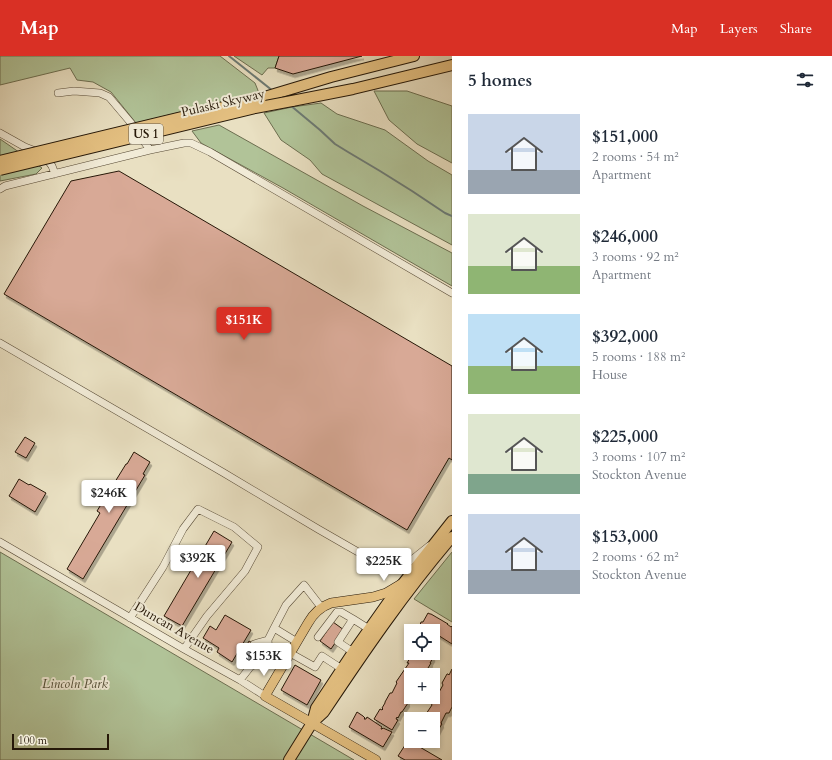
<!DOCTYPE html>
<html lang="en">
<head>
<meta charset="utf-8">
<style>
	:root { --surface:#fff; --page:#f2f2f3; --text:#1f2937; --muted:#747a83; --accent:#d93025 }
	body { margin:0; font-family:Cardo,serif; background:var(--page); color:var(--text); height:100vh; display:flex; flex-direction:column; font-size:15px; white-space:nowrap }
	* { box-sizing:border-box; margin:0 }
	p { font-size:13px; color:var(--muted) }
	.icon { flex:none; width:22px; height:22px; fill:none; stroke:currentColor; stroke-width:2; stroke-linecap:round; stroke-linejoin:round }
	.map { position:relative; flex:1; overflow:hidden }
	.sheet { display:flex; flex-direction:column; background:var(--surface); width:380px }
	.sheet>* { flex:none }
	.fabs { position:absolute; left:404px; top:568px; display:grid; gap:8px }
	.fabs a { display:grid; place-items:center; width:36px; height:36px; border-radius:0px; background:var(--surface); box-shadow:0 2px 6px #0003; font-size:20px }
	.scale { position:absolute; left:12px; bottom:10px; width:97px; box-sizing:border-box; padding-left:4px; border:2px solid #261808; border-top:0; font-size:11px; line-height:14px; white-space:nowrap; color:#261808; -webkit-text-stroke:3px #f1ebd7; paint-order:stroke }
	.price { position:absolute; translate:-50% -34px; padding:0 9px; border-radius:4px; background:#fff; color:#222; font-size:13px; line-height:26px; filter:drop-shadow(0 1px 2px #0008) }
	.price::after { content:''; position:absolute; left:50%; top:24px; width:12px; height:9px; margin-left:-6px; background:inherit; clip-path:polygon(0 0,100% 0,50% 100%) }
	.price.on { background:var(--accent); color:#fff }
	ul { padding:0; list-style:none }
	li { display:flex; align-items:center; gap:12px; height:100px; padding:0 16px }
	li span { display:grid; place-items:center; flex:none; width:112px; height:80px; border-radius:0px; color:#555 }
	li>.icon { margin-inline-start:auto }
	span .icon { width:48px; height:48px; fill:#fffc; stroke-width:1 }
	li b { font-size:17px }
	h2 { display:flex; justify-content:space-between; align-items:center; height:48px; padding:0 16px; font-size:17px }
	header { display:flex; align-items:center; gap:24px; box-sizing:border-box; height:56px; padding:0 20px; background:var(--accent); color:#fff }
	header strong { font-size:19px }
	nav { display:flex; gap:22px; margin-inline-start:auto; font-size:14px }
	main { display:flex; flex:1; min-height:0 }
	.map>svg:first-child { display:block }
	.green { fill:#b1c398; stroke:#6c6e50 }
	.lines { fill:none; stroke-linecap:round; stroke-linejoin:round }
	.stream { stroke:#6c7a74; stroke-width:2 }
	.building { fill:#d8a996; stroke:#261808; filter:url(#shadow) }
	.minor-tunnel { stroke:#c2b89d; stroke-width:7; stroke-dasharray:7 3.5; stroke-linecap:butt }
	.minor-casing { stroke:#574a36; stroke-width:8 }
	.major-casing { stroke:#261808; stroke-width:10 }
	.highway-casing { stroke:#261808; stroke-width:12 }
	.minor { stroke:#f1ebd7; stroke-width:7 }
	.major { stroke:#e4c081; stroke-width:9 }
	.highway { stroke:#e4c081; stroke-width:10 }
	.highway-bridge-casing { stroke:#261808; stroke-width:12; stroke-linecap:butt }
	.highway-bridge { stroke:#e4c081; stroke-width:10 }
	.labels { text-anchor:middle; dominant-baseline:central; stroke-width:4; stroke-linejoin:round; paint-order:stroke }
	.shield { fill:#f1ebd7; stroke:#635746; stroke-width:1 }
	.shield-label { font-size:12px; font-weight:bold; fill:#261808 }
	.street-label { font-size:13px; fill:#261808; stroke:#f1ebd7 }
	.park-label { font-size:13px; font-style:italic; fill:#504b33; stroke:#f1ebd7 }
</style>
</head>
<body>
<header>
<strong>Map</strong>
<nav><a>Map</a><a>Layers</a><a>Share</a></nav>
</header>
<main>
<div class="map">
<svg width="452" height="704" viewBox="0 0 452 704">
	<defs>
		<filter id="shadow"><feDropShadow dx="2" dy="3.5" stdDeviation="0" flood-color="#0004"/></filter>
	</defs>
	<rect width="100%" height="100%" fill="#e9e0c2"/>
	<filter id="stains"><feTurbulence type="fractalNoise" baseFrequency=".005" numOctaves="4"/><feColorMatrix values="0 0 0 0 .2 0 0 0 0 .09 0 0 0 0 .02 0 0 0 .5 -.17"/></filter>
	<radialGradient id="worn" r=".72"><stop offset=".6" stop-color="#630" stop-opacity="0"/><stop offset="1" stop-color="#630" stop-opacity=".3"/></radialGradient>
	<path class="green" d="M0,0H220L255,27L259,37L136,67L111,36L93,26L77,24L70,12L0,29Z
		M234,0H279L275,12H268L262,19Z
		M374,35H407L452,50V107L417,88L389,64Z
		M321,47L337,58L385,74L428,105L452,119V189L322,118L310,104L281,84L264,57L292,51Z
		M219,69L363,150L452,197V230L283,132L201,87L192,75Z
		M0,83L42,112L36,118L0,125Z
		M0,496L354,704H0Z
		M452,496V566L414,543Z"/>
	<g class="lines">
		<path class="stream" d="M229,0L273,35
			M290,49L320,74L335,88L348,96L380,115L412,135L445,157L452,160"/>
	</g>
	<path class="building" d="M279,0H362L293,18L275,12Z
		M119,115L452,310V404L449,402L407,474L4,238L71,125Z
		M25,381L35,387L26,402L15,396Z
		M134,396L150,406L143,418L145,419L83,523L67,513L100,457L97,455L126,408H127Z
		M19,423L29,429L30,428L46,437L35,456L9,440Z
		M214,475L232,486L182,570L164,560Z
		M428,557L430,558H431L448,568H447L451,571L452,570V588L433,576V575H430L420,569L421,566H423Z
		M225,559L251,574L232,606L217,596L219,592L203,582L210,570L216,574Z
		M333,566L344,574L331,593L320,585Z
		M249,585L272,598L267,608L244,594Z
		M413,597H434L432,600L433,602L430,607H431L425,617H424L423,619H411V638L407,646L408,647L402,656H401L398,662L397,661L396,663L398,664L392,674L374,663L380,653L382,654L383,653L382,652L385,647V646L390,637H392L397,627L396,626L409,607H407Z
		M295,609L321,624L307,649L281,634Z
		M452,613V651L449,657H446L441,667L442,668L440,671L437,677H435L433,680V663H422V662L424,658H426L432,649L431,647L436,638H438L443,629L442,627L447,618H448L449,619Z
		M357,656L363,660L365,662L364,663H366L367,661L382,671L381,673H382L383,672L392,676L383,691L349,671Z
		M411,680V685H421L418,690L442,704H405L398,700Z"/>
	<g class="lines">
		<path class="minor-tunnel" d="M256,601L262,593"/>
		<defs>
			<path id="minor" d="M58,37L74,35L100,37L109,41L131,67L150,94
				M0,77L25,91L43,98L52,110L55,118
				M0,133L5,130L150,94L184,87H191L210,96L452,237
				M0,287L224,417L318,473L379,508L391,511L403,509L409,506L429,490
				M0,486L184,593L240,624L265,640
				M130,562L163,511L183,473L198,453L234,471L258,491L245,515L207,560L184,593
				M353,563L369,573
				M274,572L286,549L304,529L321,551
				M318,581L337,556H341L353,563L338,586L353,596
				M254,588L268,584
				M262,593L268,584
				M248,596L251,610
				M269,597L268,584L274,572L297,586
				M290,597L315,611L322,600L342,613
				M240,624L251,610L264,606"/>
			<path id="major" d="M376,704L265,640L308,567C313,558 320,551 331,547L373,541L386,537L401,528"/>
			<path id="highway" d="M261,42L331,21L414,0
				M292,45L353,33L452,9
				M312,667L324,656C364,596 405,536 452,481
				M289,704L312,667L316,652L353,596L389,545L452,465"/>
		</defs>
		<use href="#minor" class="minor-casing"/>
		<use href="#major" class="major-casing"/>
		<use href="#highway" class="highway-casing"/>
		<use href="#minor" class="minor"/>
		<use href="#major" class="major"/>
		<use href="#highway" class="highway"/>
		<defs>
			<path id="highway-bridge" d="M0,105L261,42
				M0,114L255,52L292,45"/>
		</defs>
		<use href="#highway-bridge" class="highway-bridge-casing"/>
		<use href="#highway-bridge" class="highway-bridge"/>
	</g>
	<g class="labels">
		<rect class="shield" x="129" y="68" width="34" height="20" rx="3"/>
		<g class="shield-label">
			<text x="146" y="78">US 1</text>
		</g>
		<g class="street-label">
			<text transform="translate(223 47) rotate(-13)">Pulaski Skyway</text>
			<text transform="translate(174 572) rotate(30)">Duncan Avenue</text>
		</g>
		<g class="park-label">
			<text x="75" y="628">Lincoln Park</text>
		</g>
	</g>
	<rect width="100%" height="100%" filter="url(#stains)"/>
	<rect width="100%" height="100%" fill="url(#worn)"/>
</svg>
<div class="fabs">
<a><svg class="icon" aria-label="locate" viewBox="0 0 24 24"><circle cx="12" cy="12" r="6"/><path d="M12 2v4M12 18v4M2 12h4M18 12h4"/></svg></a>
<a>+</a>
<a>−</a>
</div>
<div class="scale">100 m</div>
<b class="price on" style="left:244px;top:285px">$151K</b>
<b class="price" style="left:109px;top:458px">$246K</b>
<b class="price" style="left:198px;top:523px">$392K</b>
<b class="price" style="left:384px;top:526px">$225K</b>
<b class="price" style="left:264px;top:621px">$153K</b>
</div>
<section class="sheet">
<h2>5 homes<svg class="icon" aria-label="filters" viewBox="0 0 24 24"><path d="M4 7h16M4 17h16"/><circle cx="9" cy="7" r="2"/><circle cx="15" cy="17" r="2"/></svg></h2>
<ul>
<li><span style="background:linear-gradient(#c9d6e8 70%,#9aa5b1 0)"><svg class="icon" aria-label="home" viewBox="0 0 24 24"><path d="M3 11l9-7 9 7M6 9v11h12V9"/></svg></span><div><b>$151,000</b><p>2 rooms · 54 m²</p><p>Apartment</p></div></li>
<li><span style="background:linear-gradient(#dfe7d0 65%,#8fb573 0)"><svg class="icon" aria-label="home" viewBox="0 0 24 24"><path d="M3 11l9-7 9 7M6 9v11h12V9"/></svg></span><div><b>$246,000</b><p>3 rooms · 92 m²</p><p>Apartment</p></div></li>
<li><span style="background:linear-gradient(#bfe0f5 65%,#8fb573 0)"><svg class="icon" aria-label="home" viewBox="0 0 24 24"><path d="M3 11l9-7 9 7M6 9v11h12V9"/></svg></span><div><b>$392,000</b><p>5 rooms · 188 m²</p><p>House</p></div></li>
<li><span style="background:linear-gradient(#dfe7d0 75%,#7fa58c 0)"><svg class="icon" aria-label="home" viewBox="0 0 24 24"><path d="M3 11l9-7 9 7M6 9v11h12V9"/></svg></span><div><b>$225,000</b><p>3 rooms · 107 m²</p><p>Stockton Avenue</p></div></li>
<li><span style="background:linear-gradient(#c9d6e8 70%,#9aa5b1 0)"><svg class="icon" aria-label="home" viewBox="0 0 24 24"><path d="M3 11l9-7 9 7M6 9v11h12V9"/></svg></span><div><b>$153,000</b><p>2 rooms · 62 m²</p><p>Stockton Avenue</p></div></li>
</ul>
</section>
</main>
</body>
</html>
